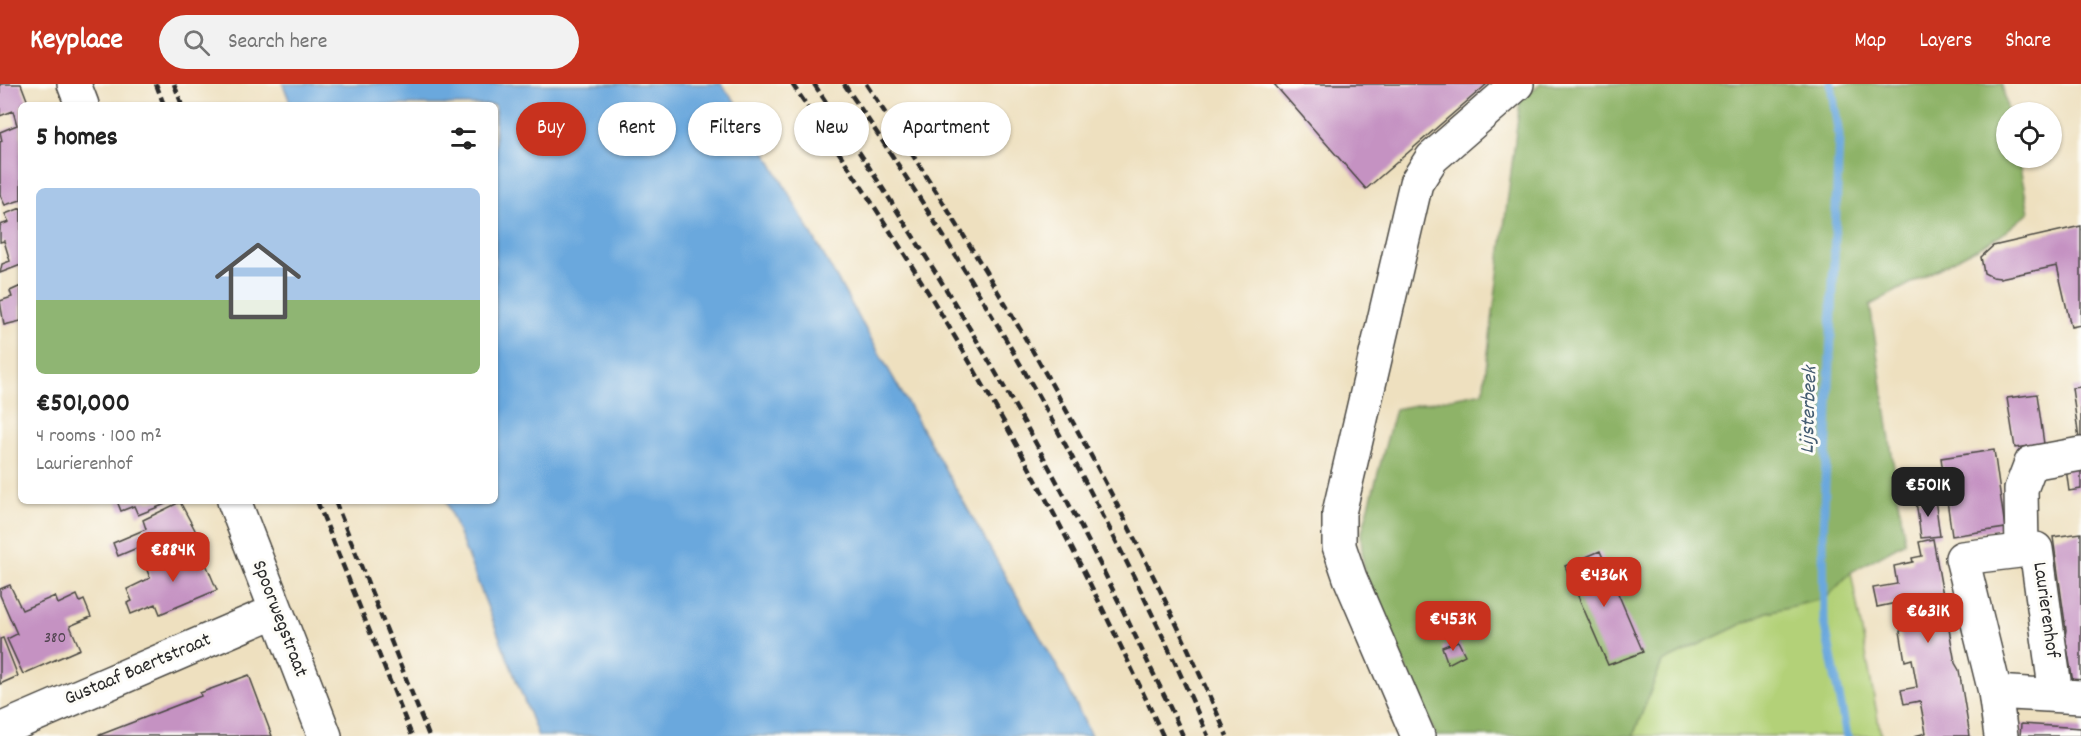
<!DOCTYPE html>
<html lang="en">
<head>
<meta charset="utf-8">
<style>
	:root { --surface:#fff; --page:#f2f2f2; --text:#222; --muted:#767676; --line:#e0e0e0; --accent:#c8321e }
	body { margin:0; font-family:Dekko,sans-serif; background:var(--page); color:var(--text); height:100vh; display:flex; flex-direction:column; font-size:22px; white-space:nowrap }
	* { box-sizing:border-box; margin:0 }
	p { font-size:20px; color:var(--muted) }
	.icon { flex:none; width:33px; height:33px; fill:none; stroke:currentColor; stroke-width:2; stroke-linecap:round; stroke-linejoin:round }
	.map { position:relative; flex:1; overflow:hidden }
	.drawer { position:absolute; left:18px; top:18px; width:480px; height:402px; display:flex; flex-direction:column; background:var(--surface); border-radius:9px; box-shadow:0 2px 4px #0004 }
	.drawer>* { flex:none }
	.top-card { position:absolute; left:516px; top:18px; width:570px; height:54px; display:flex; gap:12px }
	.tools { position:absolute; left:1996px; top:18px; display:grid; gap:12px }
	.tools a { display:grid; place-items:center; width:66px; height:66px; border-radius:50%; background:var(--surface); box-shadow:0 2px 4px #0004; font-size:30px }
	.price { position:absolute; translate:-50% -51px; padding:0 14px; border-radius:12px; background:var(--accent); color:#fff; font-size:20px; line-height:39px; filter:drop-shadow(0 2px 3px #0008) }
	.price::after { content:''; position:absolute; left:50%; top:36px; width:18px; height:14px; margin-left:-9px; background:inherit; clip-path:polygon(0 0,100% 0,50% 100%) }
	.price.active { background:#222; color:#fff }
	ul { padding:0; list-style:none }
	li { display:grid; align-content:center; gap:12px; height:318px; padding:0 18px }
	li+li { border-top:2px solid var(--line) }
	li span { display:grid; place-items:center; height:186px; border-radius:9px; color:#555 }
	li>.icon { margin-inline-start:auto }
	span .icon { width:108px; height:108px; fill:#fffc; stroke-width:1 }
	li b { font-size:26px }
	h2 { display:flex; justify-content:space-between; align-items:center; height:72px; padding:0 18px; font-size:26px }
	.pill { padding:0 21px; border-radius:27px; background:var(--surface); box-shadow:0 2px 4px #0004; font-size:21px; line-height:54px }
	.pill.active { background:var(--accent); color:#fff }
	header { display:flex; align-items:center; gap:36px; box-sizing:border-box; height:84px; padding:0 30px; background:var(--accent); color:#fff }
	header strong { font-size:28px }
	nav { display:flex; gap:33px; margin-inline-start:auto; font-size:21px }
	.search { width:420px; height:54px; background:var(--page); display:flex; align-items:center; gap:15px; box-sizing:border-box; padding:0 21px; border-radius:33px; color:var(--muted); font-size:22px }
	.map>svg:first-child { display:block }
	.green { fill:#b3d178; stroke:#6f7e52; stroke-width:1.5 }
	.forest { fill:#8eb368; stroke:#5c6f4a; stroke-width:1.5 }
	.water { fill:#6ba8dd; stroke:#4b6a84; stroke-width:1.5 }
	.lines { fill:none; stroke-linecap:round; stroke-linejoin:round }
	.stream { stroke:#6ba8dd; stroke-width:9 }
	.building { fill:#c592c2 }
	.minor-casing { stroke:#484641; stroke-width:36 }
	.minor { stroke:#fff; stroke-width:33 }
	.rail { stroke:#2b2b2b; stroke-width:4.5; stroke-dasharray:9 4.5; stroke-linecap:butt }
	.labels { text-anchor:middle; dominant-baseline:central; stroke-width:6; stroke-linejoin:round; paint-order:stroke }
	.number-label { font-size:16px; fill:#524551 }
	.street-label { font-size:20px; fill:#2b2b2b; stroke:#fdfcf7 }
	.water-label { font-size:21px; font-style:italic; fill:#455d72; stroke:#fdfcf7 }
</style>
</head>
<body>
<header>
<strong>Keyplace</strong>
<div class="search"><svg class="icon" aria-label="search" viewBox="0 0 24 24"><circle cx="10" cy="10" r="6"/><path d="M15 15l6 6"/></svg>Search here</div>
<nav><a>Map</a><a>Layers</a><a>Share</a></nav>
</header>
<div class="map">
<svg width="2081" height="652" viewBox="0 0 2081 652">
	<rect width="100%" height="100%" fill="#fdfcf7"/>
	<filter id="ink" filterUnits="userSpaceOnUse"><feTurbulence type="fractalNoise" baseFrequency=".0167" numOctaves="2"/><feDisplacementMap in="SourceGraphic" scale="12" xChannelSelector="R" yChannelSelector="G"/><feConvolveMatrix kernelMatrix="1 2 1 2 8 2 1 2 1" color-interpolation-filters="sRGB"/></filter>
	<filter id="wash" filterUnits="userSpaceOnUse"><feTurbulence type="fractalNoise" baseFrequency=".008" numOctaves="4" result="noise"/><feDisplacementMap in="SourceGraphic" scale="24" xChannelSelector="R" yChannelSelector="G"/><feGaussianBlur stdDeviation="1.35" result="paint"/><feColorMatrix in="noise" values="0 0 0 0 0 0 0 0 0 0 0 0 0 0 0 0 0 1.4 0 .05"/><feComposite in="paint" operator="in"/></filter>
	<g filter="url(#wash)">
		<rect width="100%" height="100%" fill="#eee0bf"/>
		<path class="green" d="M1851,488L1881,652H1633L1662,578L1767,528L1826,514Z"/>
		<path class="forest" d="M1541,0H2002L2008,28L2007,74H2018L2029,128L2000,152L1870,221L1905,458L1851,488L1826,514L1767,528L1662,578L1633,652H1436L1364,488L1361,452L1395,325L1483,308L1520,17Z"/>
		<path class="water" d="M283,0H721L739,22L1063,593L1091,652H538L446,417H495V21H291Z"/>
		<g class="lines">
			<path class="stream" d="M1831,0L1839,52L1823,449L1824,537L1847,652"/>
		</g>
		<g id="blocks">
			<path class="building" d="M0,0H21L29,21H21V116L5,121L0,111V58L2,57L0,48L17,41L13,27L0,32Z
				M1274,0H1487L1366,105Z
				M21,124V181L0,189L2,180L10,177L4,157L0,158V141L9,138L5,130Z
				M2081,142V241L2071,243L2057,182L2000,194L1992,193L1984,189L1981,173L1993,162Z
				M21,202V237L4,241L0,217L12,213L10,207Z
				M2081,303V355H2079L2072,304Z
				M2037,310L2044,360L2015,364L2007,314Z
				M1994,366L2005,444L1952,452L1941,374Z
				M2081,375V405L2069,407L2065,377Z
				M1935,415L1940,452L1921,454L1916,417Z
				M117,417H173L138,431L134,422L121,427Z
				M180,418L195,446V452L158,467L147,470L144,461L118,472L113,459L146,445L143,436Z
				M2081,449V603L2074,604L2065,552L2066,546L2053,453Z
				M1933,455L1955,579L1959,586L1970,652H1914L1926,649L1920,617L1904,620L1901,606L1917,603L1912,575L1905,577L1900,547L1906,545L1901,518L1877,523L1873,504L1897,500L1894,482L1913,478L1912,474L1922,472L1919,458Z
				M198,461L217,506L160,530L156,520L131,530L127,519L132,517L127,505L150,494L147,486Z
				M1600,467L1643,568L1608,581L1565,482Z
				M10,501L22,526L55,512L58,520L77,511L80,518L84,516L91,533L70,542L80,565L23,590L7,555L17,550L0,511V505Z
				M3,554L18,592L0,600V555Z
				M1458,557L1465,571L1448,580L1442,563Z
				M249,591L272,652H97L201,612L200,609Z
				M2021,640L2081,644V652H2020Z"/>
		</g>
	</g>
	<g filter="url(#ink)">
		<use href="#blocks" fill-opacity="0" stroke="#484641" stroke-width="1.5"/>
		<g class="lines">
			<defs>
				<path id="minor" d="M74,0L82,21
					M234,417L325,652
					M2022,466L2021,405L2031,379L2081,370
					M1995,608L2001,652
					M2056,611L2036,465L1962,474L1995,608L2081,613
					M0,646L276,527
					M1418,652L1350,494L1339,462V429L1416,99L1432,74L1517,0"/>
			</defs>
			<use href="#minor" class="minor-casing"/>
			<use href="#minor" class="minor"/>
			<path class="rail" d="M156,0L164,21
				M174,0L182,21
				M792,0C936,206 1059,424 1163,652
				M814,0C935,180 1047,365 1140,562C1154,592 1170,621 1183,652
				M844,0C985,206 1108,423 1208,652
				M866,0C1004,206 1129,424 1227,652
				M317,417L412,652
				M335,417L429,652"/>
		</g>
	</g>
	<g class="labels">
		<g class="number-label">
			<text x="55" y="554">380</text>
		</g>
		<g class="street-label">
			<text transform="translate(2045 526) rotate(82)">Laurierenhof</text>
			<text transform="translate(279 535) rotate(69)">Spoorwegstraat</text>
			<text transform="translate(138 586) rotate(-23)">Gustaaf Baertstraat</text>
		</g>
		<g class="water-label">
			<text transform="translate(1810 326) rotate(-88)">Lijsterbeek</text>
		</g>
	</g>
</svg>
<div class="tools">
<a><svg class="icon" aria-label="locate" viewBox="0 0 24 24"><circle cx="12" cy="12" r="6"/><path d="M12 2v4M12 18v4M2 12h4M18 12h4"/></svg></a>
</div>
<b class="price active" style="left:1928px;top:434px">€501K</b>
<b class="price" style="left:173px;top:499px">€884K</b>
<b class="price" style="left:1604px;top:524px">€436K</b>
<b class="price" style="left:1928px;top:560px">€631K</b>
<b class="price" style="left:1453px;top:568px">€453K</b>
<div class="top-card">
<a class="pill active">Buy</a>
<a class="pill">Rent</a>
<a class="pill">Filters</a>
<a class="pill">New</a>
<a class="pill">Apartment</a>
</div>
<section class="drawer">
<h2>5 homes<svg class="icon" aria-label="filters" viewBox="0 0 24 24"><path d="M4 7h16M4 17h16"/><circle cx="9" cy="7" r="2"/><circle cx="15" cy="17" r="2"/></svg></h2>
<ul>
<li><span style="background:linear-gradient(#a9c7e8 60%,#8fb573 0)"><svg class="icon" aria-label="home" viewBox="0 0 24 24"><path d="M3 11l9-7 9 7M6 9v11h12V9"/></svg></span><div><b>€501,000</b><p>4 rooms · 100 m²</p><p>Laurierenhof</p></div></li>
</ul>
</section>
</div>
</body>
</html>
